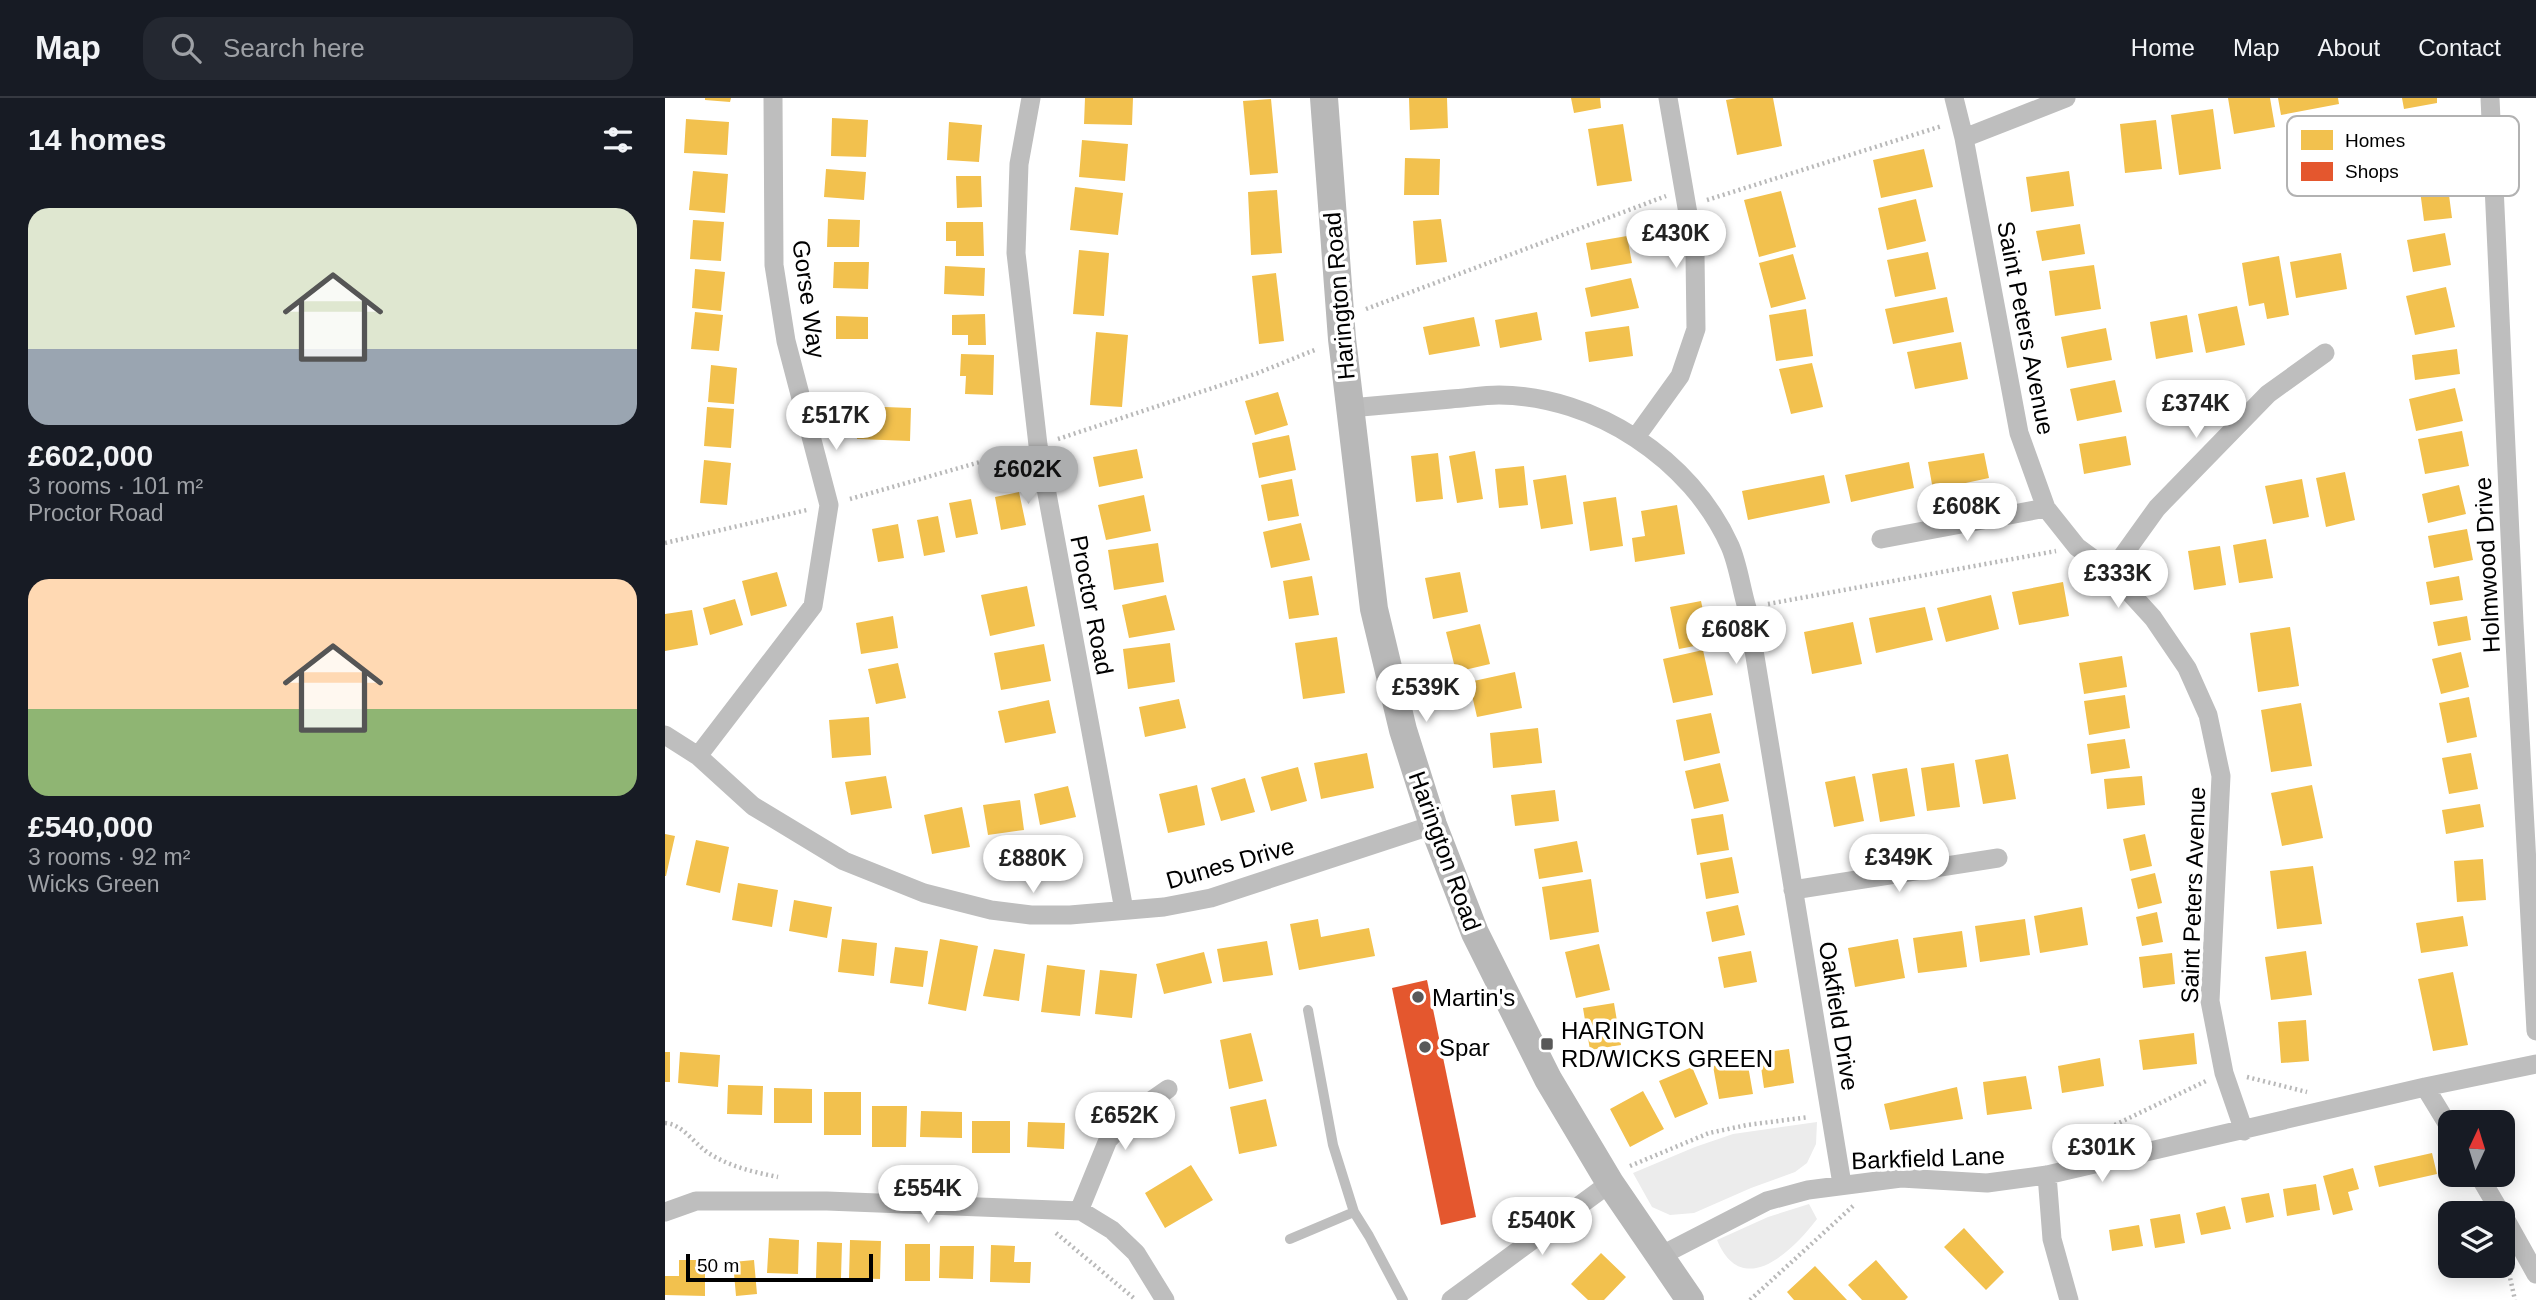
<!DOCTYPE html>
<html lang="en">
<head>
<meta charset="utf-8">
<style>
	:root { --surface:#171b24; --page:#242831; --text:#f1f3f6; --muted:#9ea1a6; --line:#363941; --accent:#adaeaf }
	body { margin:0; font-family:Helvetica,sans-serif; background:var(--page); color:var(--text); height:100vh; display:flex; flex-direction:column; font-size:26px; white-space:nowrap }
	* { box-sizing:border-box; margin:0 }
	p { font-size:23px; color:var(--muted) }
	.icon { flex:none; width:38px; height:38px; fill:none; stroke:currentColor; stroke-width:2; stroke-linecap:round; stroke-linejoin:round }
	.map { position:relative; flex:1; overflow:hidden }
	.drawer { display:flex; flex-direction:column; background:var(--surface); width:665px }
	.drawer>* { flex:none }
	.needle { width:46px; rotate:4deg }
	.buttons { position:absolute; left:1773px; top:1012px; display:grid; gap:14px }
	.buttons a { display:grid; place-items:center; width:77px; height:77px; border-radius:14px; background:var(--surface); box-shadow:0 4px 18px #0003; font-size:35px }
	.scale { position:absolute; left:21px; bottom:18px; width:187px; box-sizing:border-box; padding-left:7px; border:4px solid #000; border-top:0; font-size:19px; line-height:24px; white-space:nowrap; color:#000; -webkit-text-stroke:5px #fff; paint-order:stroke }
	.price { position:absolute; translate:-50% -60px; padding:0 16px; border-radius:24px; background:#fff; color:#222; font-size:23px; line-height:46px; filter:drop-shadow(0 2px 4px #0008) }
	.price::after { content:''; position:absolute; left:50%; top:42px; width:21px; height:16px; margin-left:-10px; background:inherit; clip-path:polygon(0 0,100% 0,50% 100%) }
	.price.active { background:var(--accent); color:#111 }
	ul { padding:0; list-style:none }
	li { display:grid; align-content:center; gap:14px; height:371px; padding:0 28px }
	li span { display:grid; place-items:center; height:217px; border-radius:21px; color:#555 }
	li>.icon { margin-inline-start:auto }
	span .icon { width:126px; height:126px; fill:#fffc; stroke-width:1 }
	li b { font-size:30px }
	h2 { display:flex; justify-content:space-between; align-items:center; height:84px; padding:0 28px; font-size:30px }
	header { display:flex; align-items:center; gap:42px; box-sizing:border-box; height:98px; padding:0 35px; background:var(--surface); border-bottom:2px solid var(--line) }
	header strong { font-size:33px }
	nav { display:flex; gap:38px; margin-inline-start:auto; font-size:24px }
	.search { width:490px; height:63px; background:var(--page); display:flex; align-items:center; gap:18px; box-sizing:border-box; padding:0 24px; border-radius:21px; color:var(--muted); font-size:26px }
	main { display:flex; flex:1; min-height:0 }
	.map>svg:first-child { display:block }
	.green { fill:#ececec }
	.homes { fill:#f2c14e }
	.shops { fill:#e4572e }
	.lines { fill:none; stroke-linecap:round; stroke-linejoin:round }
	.path { stroke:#b9b9b9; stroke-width:4.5; stroke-dasharray:2 3.5; stroke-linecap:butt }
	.lane { stroke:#bebebe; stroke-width:10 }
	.street { stroke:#bebebe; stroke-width:19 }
	.secondary { stroke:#b8b8b8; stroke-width:28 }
	.poi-dot { fill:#595959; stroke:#fff; stroke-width:2.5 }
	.labels { text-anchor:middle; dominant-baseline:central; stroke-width:7; stroke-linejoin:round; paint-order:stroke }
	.street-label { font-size:24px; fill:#000; stroke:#fff }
	.poi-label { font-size:24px; fill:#000; stroke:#fff; text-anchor:start }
	.key { fill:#fff; stroke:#b2b2b2; stroke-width:2 }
	.key-label { font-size:19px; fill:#000 }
</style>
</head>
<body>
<header>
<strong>Map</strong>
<div class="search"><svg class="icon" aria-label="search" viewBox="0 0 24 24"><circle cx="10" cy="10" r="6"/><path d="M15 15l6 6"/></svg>Search here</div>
<nav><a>Home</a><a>Map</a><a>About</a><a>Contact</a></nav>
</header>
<main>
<section class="drawer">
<h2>14 homes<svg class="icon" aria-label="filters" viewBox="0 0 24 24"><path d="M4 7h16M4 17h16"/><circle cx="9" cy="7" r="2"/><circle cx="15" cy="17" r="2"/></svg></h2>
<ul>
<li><span style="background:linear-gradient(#dfe7d0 65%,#9aa5b1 0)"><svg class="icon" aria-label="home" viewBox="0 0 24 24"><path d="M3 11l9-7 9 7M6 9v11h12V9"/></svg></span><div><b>£602,000</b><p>3 rooms · 101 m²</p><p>Proctor Road</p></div></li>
<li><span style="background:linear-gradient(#ffd9b3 60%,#8fb573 0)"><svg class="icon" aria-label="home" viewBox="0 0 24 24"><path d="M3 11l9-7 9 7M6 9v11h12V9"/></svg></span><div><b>£540,000</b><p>3 rooms · 92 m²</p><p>Wicks Green</p></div></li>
</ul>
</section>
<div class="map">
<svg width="1871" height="1202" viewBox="0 0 1871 1202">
	<rect width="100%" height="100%" fill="#fff"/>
	<path class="green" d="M1152,1024L1151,1046L1142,1065L1130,1074L1086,1090L1029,1115L1005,1117L987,1109L968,1075L1030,1049L1068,1036Z
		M1144,1106L1152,1121C1127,1154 1077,1202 1052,1142L1103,1119Z"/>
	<path class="homes" d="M40,0H66L65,4L40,2Z
		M420,0H468L467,27L419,26Z
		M744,0H782L783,30L745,32Z
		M906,0H935L936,10L909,15Z
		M1072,0H1108L1117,48L1072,57L1061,2Z
		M1563,0H1605L1610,29L1569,36Z
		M1613,0H1673L1674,6L1616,17Z
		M1737,0H1772V5L1739,11Z
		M606,1L613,75L585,77L578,3Z
		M1548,11L1556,71L1514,77L1506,17Z
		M167,20L203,22L201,59L166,58Z
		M21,21L64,24L62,57L19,55Z
		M1491,22L1497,71L1460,75L1455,26Z
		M284,24L317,27L314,64L282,62Z
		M958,26L967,83L932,88L923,31Z
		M417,42L463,46L460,83L414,79Z
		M1259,51L1268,89L1216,100L1208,62Z
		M740,60L775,61L774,97H739Z
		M161,71L201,74L199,102L159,99Z
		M28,73L63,76L60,115L24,112Z
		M1404,73L1409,108L1366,114L1361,79Z
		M1781,74L1787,120L1759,123L1753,77Z
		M291,78H316L317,109L292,110Z
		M410,89L458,95L453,137L405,132Z
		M612,92L617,155L586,157L583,94Z
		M1116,93L1131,149L1094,159L1079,102Z
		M1251,101L1261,143L1222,152L1213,110Z
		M163,121L195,122L194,149H162Z
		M776,121L782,164L751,167L748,123Z
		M28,122L59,124L56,163L25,161Z
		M281,124H318L319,158H291V143H281Z
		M1415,126L1420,156L1377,163L1371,133Z
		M1780,135L1786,167L1748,174L1742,142Z
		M962,138L967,165L926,172L921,145Z
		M414,152L444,155L439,218L408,216Z
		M1263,154L1271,191L1230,199L1222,162Z
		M1676,155L1682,191L1631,200L1625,164Z
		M1128,156L1141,201L1106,210L1094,165Z
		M1614,158L1624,217L1602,221L1599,205L1584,208L1577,165Z
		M169,164H204L203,191L168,190Z
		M1429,167L1436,211L1390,218L1384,173Z
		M280,168L320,170L319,198L279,196Z
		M30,171L60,174L56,213L27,210Z
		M611,175L619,243L594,246L587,178Z
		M966,180L974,210L926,219L920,190Z
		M1781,189L1790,229L1750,237L1741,198Z
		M1282,199L1289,234L1228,246L1220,211Z
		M1572,208L1580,247L1541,255L1533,216Z
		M1141,211L1148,258L1111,263L1104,217Z
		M30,214L58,217L54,253L26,251Z
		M872,214L877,242L835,250L830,222Z
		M320,216L321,247H303V237H287V217Z
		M1522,217L1528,254L1491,261L1485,224Z
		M171,218L203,219V241H171Z
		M809,219L815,248L764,257L758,229Z
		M964,228L968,258L924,264L920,234Z
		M1441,230L1447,262L1402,270L1396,239Z
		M431,234L463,237L457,309L425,307Z
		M1296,244L1303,281L1250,291L1242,254Z
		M1792,251L1795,276L1750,282L1747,257Z
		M296,256L329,257L328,297L300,296L301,278H295Z
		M1147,265L1158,309L1126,316L1114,271Z
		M46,267L72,270L69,306L43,304Z
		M1450,282L1457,314L1412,323L1405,291Z
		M1790,290L1798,323L1751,333L1744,301Z
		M613,294L623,327L590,337L580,303Z
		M193,308L246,310L245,343L192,341Z
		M42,309L69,311L66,350L39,348Z
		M1797,333L1804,368L1760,376L1753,341Z
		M624,337L631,372L594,380L587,345Z
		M1461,338L1466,367L1419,376L1414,346Z
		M472,351L478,380L434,389L428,359Z
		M810,353L818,401L792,405L784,358Z
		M773,355L778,401L751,404L746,358Z
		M1319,355L1324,380L1268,392L1263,364Z
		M39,362L66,365L62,407L35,405Z
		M1244,364L1249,390L1186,404L1180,377Z
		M859,368L863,407L834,410L830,371Z
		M1680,374L1690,422L1661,429L1651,380Z
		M901,377L908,426L876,431L868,382Z
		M1159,377L1165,405L1083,422L1077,393Z
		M627,381L634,418L603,423L596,387Z
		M1637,381L1644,419L1608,426L1600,388Z
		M1794,387L1801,416L1763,425L1757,396Z
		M354,394L361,427L336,432L330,399Z
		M479,397L486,433L441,442L433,407Z
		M951,399L958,448L925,453L918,404Z
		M306,401L313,436L291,440L284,405Z
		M1012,407L1020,456L970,464L967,440L980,438L976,413Z
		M273,418L280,454L259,458L252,422Z
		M636,425L645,462L606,470L598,434Z
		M233,426L239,460L213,464L207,431Z
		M1802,431L1808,462L1769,470L1763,438Z
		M1601,441L1608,480L1574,485L1568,447Z
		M493,445L499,484L449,492L443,452Z
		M1555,448L1561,487L1529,492L1523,453Z
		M112,474L122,508L86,518L77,483Z
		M795,474L803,514L768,521L760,480Z
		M647,478L654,517L624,521L618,483Z
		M1794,478L1798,502L1765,507L1761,484Z
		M1398,484L1404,518L1354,527L1347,494Z
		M362,488L370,528L325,538L316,497Z
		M501,497L510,532L464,540L457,507Z
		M1326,497L1334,531L1281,544L1272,510Z
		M70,501L78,527L45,537L38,510Z
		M1036,503L1045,545L1014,551L1005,509Z
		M1260,509L1268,542L1211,555L1204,520Z
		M27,512L33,547L0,553V516Z
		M228,518L233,550L196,556L191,525Z
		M1802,518L1806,542L1773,548L1768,524Z
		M1188,524L1197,566L1147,576L1139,534Z
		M815,526L825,566L791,574L781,534Z
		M1625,529L1634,588L1593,594L1585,535Z
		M672,539L680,595L638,601L630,545Z
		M505,545L510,584L463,591L458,551Z
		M379,546L386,583L336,592L329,555Z
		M1038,552L1048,597L1008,605L998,561Z
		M1796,554L1804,589L1776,596L1767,561Z
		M1457,558L1462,589L1419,596L1414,565Z
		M233,565L241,600L211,606L203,571Z
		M850,574L857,610L812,619L804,584Z
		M1460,597L1465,630L1424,637L1419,603Z
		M1804,599L1812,639L1782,645L1774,605Z
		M514,601L521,630L480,639L474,609Z
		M384,602L391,635L340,645L333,613Z
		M1636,605L1647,668L1606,674L1596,612Z
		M1046,615L1055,655L1019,663L1011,622Z
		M204,619L206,657L167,660L164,622Z
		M873,630L877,665L828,670L825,635Z
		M1460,641L1465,670L1426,676L1422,646Z
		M702,655L709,690L656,701L649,665Z
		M1806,655L1813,691L1784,696L1777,660Z
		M1343,656L1351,701L1318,706L1310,662Z
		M1055,665L1064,703L1029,711L1020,673Z
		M1289,665L1295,709L1262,713L1256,670Z
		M633,669L642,703L606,713L596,679Z
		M1242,670L1250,718L1215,724L1207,676Z
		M221,678L227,710L186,717L180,684Z
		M1190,678L1199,723L1169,729L1160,684Z
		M1477,678L1480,707L1442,711L1439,681Z
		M580,680L590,714L556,723L546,690Z
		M532,687L540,727L503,735L494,696Z
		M1647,687L1658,740L1617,748L1606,695Z
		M403,688L411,719L375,727L369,696Z
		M890,692L894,723L850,728L846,697Z
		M355,702L359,732L323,737L318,707Z
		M1815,706L1819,729L1781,736L1777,712Z
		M297,709L305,749L267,756L259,717Z
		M1058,716L1064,752L1032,757L1026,721Z
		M0,736L10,738L1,778H0Z
		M1480,736L1487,768L1465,773L1458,741Z
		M31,742L64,749L55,795L21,787Z
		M912,743L918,774L874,781L869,751Z
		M1067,759L1074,795L1041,801L1035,765Z
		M1818,761L1821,802L1792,804L1789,763Z
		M1648,768L1657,826L1612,831L1605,773Z
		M1490,775L1497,805L1473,811L1466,781Z
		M926,781L934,834L885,842L877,789Z
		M73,785L113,792L107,829L67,822Z
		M129,802L167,809L162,840L124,833Z
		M1073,807L1080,837L1047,844L1041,814Z
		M1417,809L1423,847L1375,855L1369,818Z
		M1492,814L1498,844L1477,848L1471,819Z
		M1798,818L1803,848L1756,855L1751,825Z
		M653,821L656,839L704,830L710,858L634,872L625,826Z
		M1360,821L1365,857L1315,864L1310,828Z
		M1297,833L1302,869L1253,875L1248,840Z
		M177,841L212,845L209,878L173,874Z
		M275,841L313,848L301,913L263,906Z
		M1233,841L1240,880L1190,889L1183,850Z
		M602,843L608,877L558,884L552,851Z
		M934,846L945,892L911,900L900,854Z
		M230,849L263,853L258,889L225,885Z
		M329,851L360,856L354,903L318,898Z
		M1086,853L1092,884L1059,890L1053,859Z
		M1641,853L1647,897L1606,902L1600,859Z
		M539,854L547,885L499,896L491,866Z
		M1507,855L1510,886L1478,890L1474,859Z
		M382,867L420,872L415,918L376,914Z
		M435,872L472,876L467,920L430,916Z
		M1788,874L1803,947L1768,953L1753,881Z
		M949,905L956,947L925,952L918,910Z
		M1641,922L1644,963L1616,965L1613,924Z
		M586,935L598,983L564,991L555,942Z
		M1529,935L1532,966L1478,972L1474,942Z
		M1124,951L1129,985L1099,990L1094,955Z
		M0,954H5V984H0Z
		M15,954L55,957L53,989L13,985Z
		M1435,960L1439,988L1397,995L1393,968Z
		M1082,962L1088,996L1054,1001L1048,968Z
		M1027,969L1043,1006L1010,1020L994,983Z
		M1361,978L1367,1011L1322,1017L1318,984Z
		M63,987L98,988L97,1017L62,1016Z
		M1292,989L1298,1021L1225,1032L1219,1006Z
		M109,990L147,991V1025H109Z
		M978,993L999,1031L965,1049L945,1011Z
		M159,994H196V1037H159Z
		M601,1001L612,1048L574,1056L565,1009Z
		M207,1008H242L241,1049H207Z
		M256,1013L297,1014V1040L255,1039Z
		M307,1023H345V1055H307Z
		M363,1024L400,1025L399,1051L362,1049Z
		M1767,1055L1772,1076L1714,1089L1709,1068Z
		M526,1067L548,1102L500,1130L480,1095Z
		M1688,1070L1694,1091L1683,1094L1688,1112L1668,1117L1658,1078Z
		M1651,1086L1655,1112L1622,1118L1618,1091Z
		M1604,1095L1609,1119L1581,1125L1576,1100Z
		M1560,1108L1566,1131L1536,1137L1531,1115Z
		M1515,1116L1520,1145L1490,1150L1485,1121Z
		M1474,1127L1478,1148L1447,1153L1444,1132Z
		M1299,1130L1339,1174L1321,1192L1279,1149Z
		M104,1140L134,1142L133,1176L102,1175Z
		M185,1142L216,1143L215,1181L184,1180Z
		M152,1144L177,1145L176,1180H151Z
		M240,1146H265V1183H240Z
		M326,1147L350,1148L349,1164H366L365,1185L325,1184Z
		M275,1148H309L308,1181L274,1180Z
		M936,1155L961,1179L939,1202H923L906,1186Z
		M14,1162H40V1198L0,1197V1178H14Z
		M89,1162L92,1196L71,1198L68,1164Z
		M1211,1162L1243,1199L1240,1202H1197L1183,1187Z
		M1150,1168L1182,1202H1129L1122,1194Z"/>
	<path class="shops" d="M762,882L811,1119L776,1127L727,890Z"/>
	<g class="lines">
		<path class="path" d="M1042,102L1277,28
			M701,211L1001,98
			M393,341L593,275L652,251
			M185,401L354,353
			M0,445L142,412
			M1103,506L1391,453
			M1582,979L1642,994
			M0,1025C18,1026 30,1047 45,1056C66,1069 89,1074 113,1079
			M1410,1046L1541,983
			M965,1068L1044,1035L1082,1027L1144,1019
			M391,1135L471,1202
			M1844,1175L1850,1202
			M1085,1202L1188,1108"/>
		<path class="lane" d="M643,912L668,1047L689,1114L704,1138L738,1202
			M625,1141L689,1114"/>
		<path class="street" d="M366,0L354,66L351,155L373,347L459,812
			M1289,0L1299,40L1354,335L1381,410L1412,449L1446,474L1488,520L1522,570L1543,617L1556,678L1545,903L1559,975L1579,1033
			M1825,0L1849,525L1871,933
			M1299,40L1401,0
			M685,310C718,307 752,304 786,301C802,300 818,297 834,297C930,298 1026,361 1065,448C1073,466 1076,490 1082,510L1177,1086
			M971,339L1015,278L1031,231L1030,156L1003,0
			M1216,441L1381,410
			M1446,474L1492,410L1603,296L1660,255
			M0,637L33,658L88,708L179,763L259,795L326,812L366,817H405L499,809L546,800L768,727
			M33,658L148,508L164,407L121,243L109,167L108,0
			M1128,792L1333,760
			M1760,989L1785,1030
			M1813,1076L1836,1115
			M1382,1077L1387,1141L1404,1202
			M414,1113L443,1042L467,1016L503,991
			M0,1114L31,1103H162L416,1113L447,1132L471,1155L500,1202
			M1838,1117L1871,1176
			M995,1158L1102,1103L1143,1092L1236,1080L1322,1085L1382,1077L1760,989L1871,966
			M786,1202L945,1085"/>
		<path class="secondary" d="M659,0L677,241L709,511L738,632L768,727L810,835L883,981L945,1085L1025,1202"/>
	</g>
	<g class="poi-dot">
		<circle cx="753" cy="899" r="7"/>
		<rect x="875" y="939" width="14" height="14" rx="3.5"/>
		<circle cx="760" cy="949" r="7"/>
	</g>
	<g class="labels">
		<g class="street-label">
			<text transform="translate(674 198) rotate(-95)">Harington Road</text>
			<text transform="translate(144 201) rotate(82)">Gorse Way</text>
			<text transform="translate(1361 230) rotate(79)">Saint Peters Avenue</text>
			<text transform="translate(1822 467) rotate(-93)">Holmwood Drive</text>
			<text transform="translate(427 507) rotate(79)">Proctor Road</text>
			<text transform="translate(780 753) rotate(70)">Harington Road</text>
			<text transform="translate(565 765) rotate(-16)">Dunes Drive</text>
			<text transform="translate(1528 797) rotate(-88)">Saint Peters Avenue</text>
			<text transform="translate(1174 918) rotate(81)">Oakfield Drive</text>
			<text transform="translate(1263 1060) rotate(-2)">Barkfield Lane</text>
		</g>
		<g class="poi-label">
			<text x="767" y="899">Martin's</text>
			<text x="896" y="932">HARINGTON<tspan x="896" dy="28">RD/WICKS GREEN</tspan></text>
			<text x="774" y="949">Spar</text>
		</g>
	</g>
	<rect x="1622" y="18" width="232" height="80" rx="10" class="key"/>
	<rect x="1636" y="32" width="32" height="20" fill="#f2c14e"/>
	<rect x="1636" y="64" width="32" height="19" fill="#e4572e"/>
	<g class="key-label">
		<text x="1680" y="49">Homes</text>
		<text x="1680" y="80">Shops</text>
	</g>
</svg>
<div class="buttons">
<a><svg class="needle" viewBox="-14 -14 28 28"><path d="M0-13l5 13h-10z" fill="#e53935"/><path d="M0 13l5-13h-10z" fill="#9ea1a6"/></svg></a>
<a><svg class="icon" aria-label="layers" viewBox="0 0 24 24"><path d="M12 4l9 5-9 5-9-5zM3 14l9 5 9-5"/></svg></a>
</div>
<div class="scale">50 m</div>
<b class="price" style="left:1011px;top:172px">£430K</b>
<b class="price" style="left:1531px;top:342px">£374K</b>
<b class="price" style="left:171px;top:354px">£517K</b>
<b class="price active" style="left:363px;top:408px">£602K</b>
<b class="price" style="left:1302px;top:445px">£608K</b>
<b class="price" style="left:1453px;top:512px">£333K</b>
<b class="price" style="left:1071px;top:568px">£608K</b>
<b class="price" style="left:761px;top:626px">£539K</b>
<b class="price" style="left:1234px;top:796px">£349K</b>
<b class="price" style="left:368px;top:797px">£880K</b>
<b class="price" style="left:460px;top:1054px">£652K</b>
<b class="price" style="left:1437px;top:1086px">£301K</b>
<b class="price" style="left:263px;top:1127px">£554K</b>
<b class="price" style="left:877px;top:1159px">£540K</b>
</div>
</main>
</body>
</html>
